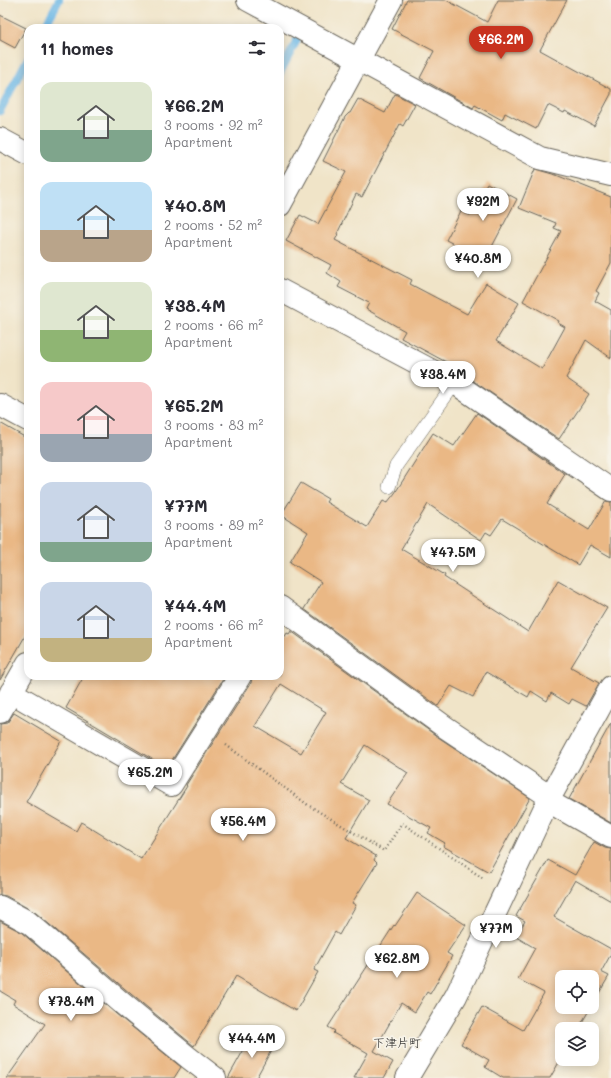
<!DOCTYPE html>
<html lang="en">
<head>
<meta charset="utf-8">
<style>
	:root { --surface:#fff; --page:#f2f2f3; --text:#2b2b33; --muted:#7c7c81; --accent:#c8321e }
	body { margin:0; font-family:Mali,"Klee One",sans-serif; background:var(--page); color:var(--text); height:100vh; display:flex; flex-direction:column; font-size:15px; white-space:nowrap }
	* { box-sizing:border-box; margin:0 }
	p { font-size:13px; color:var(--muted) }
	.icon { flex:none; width:22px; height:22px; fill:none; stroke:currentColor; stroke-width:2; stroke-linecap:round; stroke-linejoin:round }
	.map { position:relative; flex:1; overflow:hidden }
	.sheet { position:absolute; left:24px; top:24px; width:260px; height:656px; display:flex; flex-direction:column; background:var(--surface); border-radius:12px; box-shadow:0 2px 10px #0003 }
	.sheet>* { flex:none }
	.tools { position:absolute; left:555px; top:970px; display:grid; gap:8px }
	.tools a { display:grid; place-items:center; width:44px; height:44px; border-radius:8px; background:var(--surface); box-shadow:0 2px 10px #0003; font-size:20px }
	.price { position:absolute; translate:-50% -34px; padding:0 9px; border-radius:14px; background:#fff; color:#222; font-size:13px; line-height:26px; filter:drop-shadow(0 1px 2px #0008) }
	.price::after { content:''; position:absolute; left:50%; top:24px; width:12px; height:9px; margin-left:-6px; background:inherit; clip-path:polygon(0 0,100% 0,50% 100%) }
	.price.active { background:var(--accent); color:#fff }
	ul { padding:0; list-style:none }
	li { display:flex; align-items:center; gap:12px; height:100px; padding:0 16px }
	li span { display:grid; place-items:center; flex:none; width:112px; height:80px; border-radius:12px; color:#555 }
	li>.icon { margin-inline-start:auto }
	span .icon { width:48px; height:48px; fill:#fffc; stroke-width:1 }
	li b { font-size:17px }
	h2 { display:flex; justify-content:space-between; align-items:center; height:48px; padding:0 16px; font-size:17px }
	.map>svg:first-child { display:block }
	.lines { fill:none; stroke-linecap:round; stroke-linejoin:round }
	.stream { stroke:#6db8e6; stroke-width:8 }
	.building { fill:#eab885; fill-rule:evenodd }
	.service-casing { stroke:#666258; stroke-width:14 }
	.minor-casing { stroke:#666258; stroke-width:24 }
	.path { stroke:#666258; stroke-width:2.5; stroke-dasharray:1 3; stroke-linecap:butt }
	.service { stroke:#fff; stroke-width:13 }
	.minor { stroke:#fff; stroke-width:22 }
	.labels { text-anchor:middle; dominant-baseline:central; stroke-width:3.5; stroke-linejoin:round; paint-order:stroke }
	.quarter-label { font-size:12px; fill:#1c1c1c; stroke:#f7f3e8 }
</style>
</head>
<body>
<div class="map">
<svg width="611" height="1078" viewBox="0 0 611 1078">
	<rect width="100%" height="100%" fill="#f7f3e8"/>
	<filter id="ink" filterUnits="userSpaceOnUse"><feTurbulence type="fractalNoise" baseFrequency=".025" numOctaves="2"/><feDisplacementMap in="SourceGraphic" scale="8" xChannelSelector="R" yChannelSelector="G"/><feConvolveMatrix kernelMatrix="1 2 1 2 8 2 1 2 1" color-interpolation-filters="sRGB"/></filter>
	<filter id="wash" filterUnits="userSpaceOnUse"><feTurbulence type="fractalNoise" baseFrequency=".012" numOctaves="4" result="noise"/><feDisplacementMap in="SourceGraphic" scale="16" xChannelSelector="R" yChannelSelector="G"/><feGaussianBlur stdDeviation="0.9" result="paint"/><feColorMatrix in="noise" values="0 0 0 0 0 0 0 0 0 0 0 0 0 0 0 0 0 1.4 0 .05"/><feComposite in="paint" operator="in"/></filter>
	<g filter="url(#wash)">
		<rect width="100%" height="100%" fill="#f0e4c8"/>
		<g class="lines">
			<path class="stream" d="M44,28L59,0
				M280,73L297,40
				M0,111L28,58"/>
		</g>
		<g id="blocks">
			<path class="building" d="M407,0H446L487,22L498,0H567L540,50L611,89V94L594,126L565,111L564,113L548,105L536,129L505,113L502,120L475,105L473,108L420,78L434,51L392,29Z
				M0,15L26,28L15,48L0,40Z
				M395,94L415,104L403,126L400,124L362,197L356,194L337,234L338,235L335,240L412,280L410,284L467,314L486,283L519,303L496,341L542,369L565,327L558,323L559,321L523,301L561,231L554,228L556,223L519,208L535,169L556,175L611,197V263L596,291L599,293L595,301L611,310V358L586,340L566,378L589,394L559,439L460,372L461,370L401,338L405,331L366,309L369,303L338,287L341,282L327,273L331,265L286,241L300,215L318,224L346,172L323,161L345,117L349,113H350L358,99L385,113Z
				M487,183L517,199L485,260L446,240L461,211L470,215Z
				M477,413L565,474L547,504L589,530L606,501L611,502V557L590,545L578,565L502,519L491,535L486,532L481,540L428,504L401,549L445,575L444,577L528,632L558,580L607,608L571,667L599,683L586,706L572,699L569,704L551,693L547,701L531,691L528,697L486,672L473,697L451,686L438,706L304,609L321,582L290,562L308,532L281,515L301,483L328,499L326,502L367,527L383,501L387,503L395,493L433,433L454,446Z
				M0,423L28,439V631L0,680Z
				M291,631L438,737L530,798L489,872L443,846L445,843L428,833L431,828L387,804L408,773L365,745L341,784L369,800L346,838L376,856L374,860L377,863L352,903L356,905L339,935L335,932L314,970L318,972L296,1011L236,976L194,1046L131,994L36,913L6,896L0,895V724L7,723L14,713L61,741L26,802L76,831L81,822L141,859L187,786L186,785L251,683L252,676H280V645L287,633L289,634ZM281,684L326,712L301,753L255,726Z
				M84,676H225L167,768L66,708Z
				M611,723V823L569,799Z
				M594,842L605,848L611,849V901L575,880L554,917L611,949V954L601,972L609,976L592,1005V977H562V1007H591L578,1029H562V1057L550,1078H503L485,1067L489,1060L461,1044L482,1007L523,1030L544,993L518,979L535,948L516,937L525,921L516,916L548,860L575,875Z
				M417,893L466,925L447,953L452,956L430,994L427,992L415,1012L401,1003L374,1051L393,1062L384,1078H354L368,1053L333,1033L335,1031L328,1027L394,925L395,926Z
				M0,921L21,932L115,1013L181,1067L174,1078H7L45,1024L13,1004L15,1000L0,991Z
				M252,1035L273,1047L256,1078H228Z"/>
		</g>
	</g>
	<g filter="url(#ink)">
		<use href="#blocks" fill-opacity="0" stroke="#666258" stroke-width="1"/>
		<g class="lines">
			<defs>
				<path id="service" d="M389,487L396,466L455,383"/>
				<path id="minor" d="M248,0L540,158L611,175
					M0,139L28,154
					M280,205L391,0
					M280,290L455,383L611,490
					M0,405L28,420
					M280,607L445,727L550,797
					M11,692L171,785L240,676
					M0,712L28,663
					M548,801L611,837
					M0,907L28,922L123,1004L189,1058L215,1078
					M407,1078L456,996L548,801L611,687"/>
			</defs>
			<use href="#service" class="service-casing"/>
			<use href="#minor" class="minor-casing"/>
			<path class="path" d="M226,745L308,805L384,851L402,823L484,879"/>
			<use href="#service" class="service"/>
			<use href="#minor" class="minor"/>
		</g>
	</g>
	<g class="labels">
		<g class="quarter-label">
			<text x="397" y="1042">下津片町</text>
		</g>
	</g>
</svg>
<div class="tools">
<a><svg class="icon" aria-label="locate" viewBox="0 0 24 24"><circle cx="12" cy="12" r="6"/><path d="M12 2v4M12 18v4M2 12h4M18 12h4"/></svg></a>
<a><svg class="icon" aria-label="layers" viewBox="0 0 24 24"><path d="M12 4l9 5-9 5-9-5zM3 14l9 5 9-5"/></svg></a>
</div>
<b class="price active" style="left:501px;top:60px">¥66.2M</b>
<b class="price" style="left:483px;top:222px">¥92M</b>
<b class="price" style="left:478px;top:279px">¥40.8M</b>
<b class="price" style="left:443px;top:395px">¥38.4M</b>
<b class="price" style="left:453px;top:573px">¥47.5M</b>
<b class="price" style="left:150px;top:793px">¥65.2M</b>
<b class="price" style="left:243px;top:842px">¥56.4M</b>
<b class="price" style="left:496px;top:949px">¥77M</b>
<b class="price" style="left:397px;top:979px">¥62.8M</b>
<b class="price" style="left:71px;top:1022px">¥78.4M</b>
<b class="price" style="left:252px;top:1059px">¥44.4M</b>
<section class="sheet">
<h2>11 homes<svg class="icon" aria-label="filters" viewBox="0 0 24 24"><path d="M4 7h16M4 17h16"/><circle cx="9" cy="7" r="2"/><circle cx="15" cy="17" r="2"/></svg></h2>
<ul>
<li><span style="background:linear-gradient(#dfe7d0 60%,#7fa58c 0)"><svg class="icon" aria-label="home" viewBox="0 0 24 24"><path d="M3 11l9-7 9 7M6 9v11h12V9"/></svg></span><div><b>¥66.2M</b><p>3 rooms · 92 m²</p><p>Apartment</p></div></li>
<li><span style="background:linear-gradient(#bfe0f5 60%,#b9a48a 0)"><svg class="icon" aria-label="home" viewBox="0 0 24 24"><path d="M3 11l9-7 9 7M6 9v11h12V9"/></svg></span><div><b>¥40.8M</b><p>2 rooms · 52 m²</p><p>Apartment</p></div></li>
<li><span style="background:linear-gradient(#dfe7d0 60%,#8fb573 0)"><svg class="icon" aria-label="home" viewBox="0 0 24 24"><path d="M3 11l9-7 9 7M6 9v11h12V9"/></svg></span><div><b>¥38.4M</b><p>2 rooms · 66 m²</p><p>Apartment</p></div></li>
<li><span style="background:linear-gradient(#f6c9c9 65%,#9aa5b1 0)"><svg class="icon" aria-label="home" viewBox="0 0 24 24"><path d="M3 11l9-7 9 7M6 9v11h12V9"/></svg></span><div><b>¥65.2M</b><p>3 rooms · 83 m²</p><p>Apartment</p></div></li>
<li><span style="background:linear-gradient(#c9d6e8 75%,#7fa58c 0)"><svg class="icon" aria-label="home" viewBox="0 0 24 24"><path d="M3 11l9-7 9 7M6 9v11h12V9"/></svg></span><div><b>¥77M</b><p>3 rooms · 89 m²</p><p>Apartment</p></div></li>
<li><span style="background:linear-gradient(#c9d6e8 70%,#c2b280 0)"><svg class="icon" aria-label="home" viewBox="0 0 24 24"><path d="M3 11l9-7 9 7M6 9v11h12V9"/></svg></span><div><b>¥44.4M</b><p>2 rooms · 66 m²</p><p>Apartment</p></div></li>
</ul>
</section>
</div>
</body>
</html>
